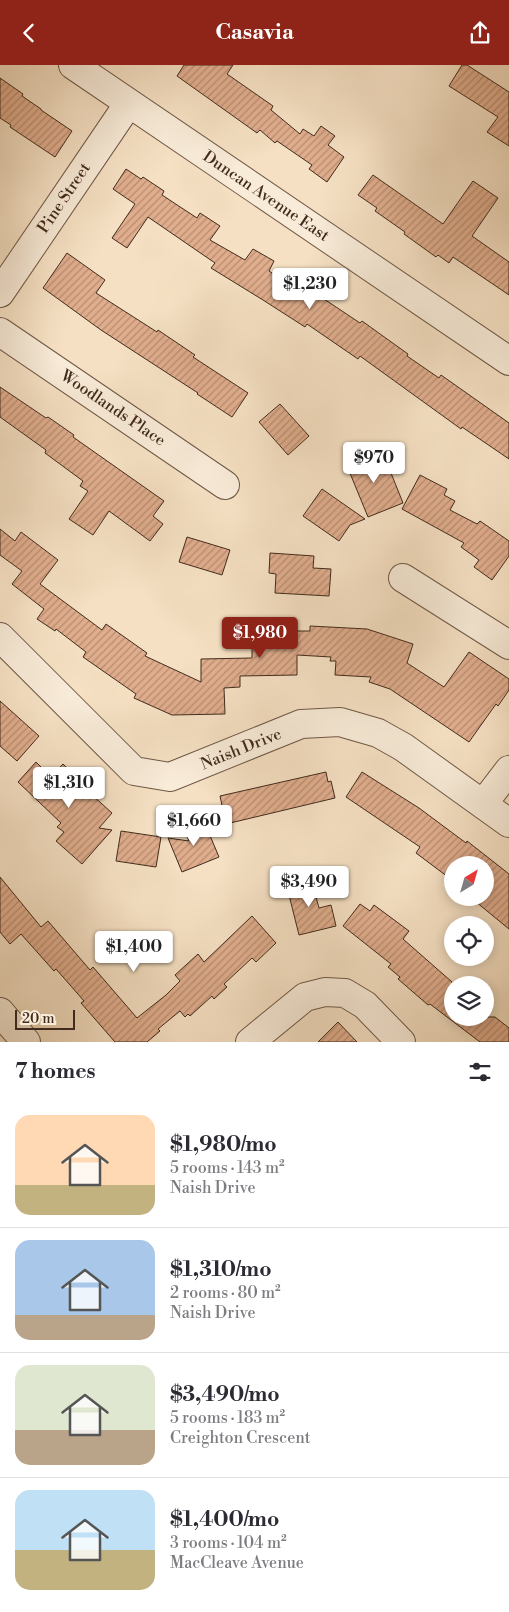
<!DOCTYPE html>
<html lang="en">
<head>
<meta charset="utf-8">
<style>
	:root { --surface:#fff; --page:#f2f2f3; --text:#2b2b33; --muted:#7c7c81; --line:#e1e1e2; --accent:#8f2418 }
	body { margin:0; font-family:"Libre Bodoni",serif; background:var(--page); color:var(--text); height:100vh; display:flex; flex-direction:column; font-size:19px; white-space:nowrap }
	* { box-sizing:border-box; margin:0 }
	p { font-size:16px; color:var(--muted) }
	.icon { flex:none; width:28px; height:28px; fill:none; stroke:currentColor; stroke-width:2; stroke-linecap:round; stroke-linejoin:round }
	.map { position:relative; height:977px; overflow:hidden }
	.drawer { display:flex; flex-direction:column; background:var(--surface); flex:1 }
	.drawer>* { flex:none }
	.needle { width:32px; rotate:37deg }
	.buttons { position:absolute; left:444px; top:791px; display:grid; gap:10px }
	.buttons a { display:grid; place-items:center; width:50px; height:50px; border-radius:50%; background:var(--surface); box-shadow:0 2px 12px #0003; font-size:25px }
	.scale { position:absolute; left:15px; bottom:12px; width:60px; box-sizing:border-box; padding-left:5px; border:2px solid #422b1c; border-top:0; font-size:14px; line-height:18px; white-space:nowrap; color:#422b1c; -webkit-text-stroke:4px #f8ebd8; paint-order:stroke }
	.price { position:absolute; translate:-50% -42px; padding:0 11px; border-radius:5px; background:#fff; color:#222; font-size:16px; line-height:32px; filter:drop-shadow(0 1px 2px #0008) }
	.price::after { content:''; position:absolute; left:50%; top:30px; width:15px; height:11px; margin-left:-8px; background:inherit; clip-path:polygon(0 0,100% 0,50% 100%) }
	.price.current { background:var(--accent); color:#fff }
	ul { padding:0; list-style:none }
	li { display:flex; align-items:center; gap:15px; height:125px; padding:0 15px }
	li+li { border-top:1px solid var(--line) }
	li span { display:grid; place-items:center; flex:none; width:140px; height:100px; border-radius:15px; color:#555 }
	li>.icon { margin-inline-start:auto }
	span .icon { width:60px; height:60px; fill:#fffc; stroke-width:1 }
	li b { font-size:21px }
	h2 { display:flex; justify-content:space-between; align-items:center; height:60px; padding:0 15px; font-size:21px }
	header { display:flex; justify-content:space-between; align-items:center; height:65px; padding:0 15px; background:var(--accent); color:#fff; font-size:22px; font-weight:700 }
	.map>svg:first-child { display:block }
	.building { fill:url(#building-hatch); stroke:#422b1c }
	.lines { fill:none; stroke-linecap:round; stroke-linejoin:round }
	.minor-casing { stroke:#6f5846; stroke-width:30 }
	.minor { stroke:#f8ebd8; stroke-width:28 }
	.labels { text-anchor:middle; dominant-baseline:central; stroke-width:4.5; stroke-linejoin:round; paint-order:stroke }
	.street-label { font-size:16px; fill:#422b1c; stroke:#f8ebd8 }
</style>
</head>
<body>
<header><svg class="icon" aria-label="back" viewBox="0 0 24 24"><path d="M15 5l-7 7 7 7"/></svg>Casavia<svg class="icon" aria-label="share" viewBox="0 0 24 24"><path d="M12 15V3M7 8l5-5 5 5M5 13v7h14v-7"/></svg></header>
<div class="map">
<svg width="509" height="977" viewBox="0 0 509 977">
	<defs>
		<pattern id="building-hatch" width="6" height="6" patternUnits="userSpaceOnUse" patternTransform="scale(1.25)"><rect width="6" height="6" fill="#e0ad8d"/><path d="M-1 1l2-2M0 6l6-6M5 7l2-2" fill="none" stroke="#b78d72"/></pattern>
	</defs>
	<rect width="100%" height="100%" fill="#f5e0c3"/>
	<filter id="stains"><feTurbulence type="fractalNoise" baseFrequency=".004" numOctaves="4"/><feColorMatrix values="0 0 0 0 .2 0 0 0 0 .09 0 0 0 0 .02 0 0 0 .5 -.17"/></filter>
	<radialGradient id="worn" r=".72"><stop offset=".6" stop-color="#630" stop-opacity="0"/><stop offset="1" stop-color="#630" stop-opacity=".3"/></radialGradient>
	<path class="building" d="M184,0H233L227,9L273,41L271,45L300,69L303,64L314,71L321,61L335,71L328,80L344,92L327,117L309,104L312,100L277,76L275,78L260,65L257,68L177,11Z
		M462,0H467L509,27V81L487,67L498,52L449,21Z
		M0,13L23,29L22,31L41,44V45L72,66L55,92L10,62L11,60L0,53Z
		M126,104L141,114L143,112L164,126L162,130L197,153L200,148L220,161L210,175L245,195L253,184L274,196L269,206L301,227L307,218L326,231L324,234L360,258L362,256L408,289L407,291L439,313L441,310L509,358V394L462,362L461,364L360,291L358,294L307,259L305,262L263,235L211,203L215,198L148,152L127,183L112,173L135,139L113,124Z
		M373,110L443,159L473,116L498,133L472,171L509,197V230L453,192L449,198L438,190L436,192L404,169L405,167L375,146L377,143L358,130Z
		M67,188L105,215L96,228L157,267L158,265L195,290L193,292L248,328L232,352L197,329L198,328L101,265L43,223Z
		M0,322L46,353L48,352L74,370L73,372L164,436L153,451L163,459L150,476L109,446L93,470L69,454L88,426L80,421L83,416L45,388L46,385L0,352Z
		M280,339L309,371L288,390L259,357Z
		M365,388L369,399L385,393L403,438L368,452L345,396Z
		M420,410L447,424L444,430L455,436L450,445L477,459L480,456L509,476V491L492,515L474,502L479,495L461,482L464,478L402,444Z
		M322,424L365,454L350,460L339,476L303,451Z
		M0,464L15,476L21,467L58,495L40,519L102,565L106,559L147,588L145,591L201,617V594L252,593V577L277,576V566H310V561L367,564L413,579L407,598L444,622L469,587L509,614V625L498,641L496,639L469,677L390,624L369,617L371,612L335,610L336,596H330L331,592L297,590V610L240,611V622L224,623L225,649L172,650L134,633L136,629L83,592L86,587L56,564L55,566L37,554L44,544L12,519L22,506L0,490Z
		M187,472L230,485L222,510L179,497Z
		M270,488L314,491L313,503L331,504L329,531L275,528L276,509L269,508Z
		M0,636L39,671L17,696L0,681Z
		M36,697L51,712L63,699L83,718L81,720L112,748L99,763L112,765L82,799L56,776L64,767L57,762L61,758L18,717Z
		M326,707L328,717L331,716L335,733L226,759L220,731Z
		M362,707L419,743L466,778L467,776L509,809V864L470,832H485V800H452V815L416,788L420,782L346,732Z
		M203,754L219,792L182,807L168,773L189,776L183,762Z
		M121,766L161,772L156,802L116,796Z
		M310,810L319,843L331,840L336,861L299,870L288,826L292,825L290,815Z
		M0,812L41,862L48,856L90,905L93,902L137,953L166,930L180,916L175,910L198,889L204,897L252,851L276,878L256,897L252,893L224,919L227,922L214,934L212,931L190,951L188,949L185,952L180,946L158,964L160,966L147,977H115L81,938L84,936L56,904L54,906L21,869L10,879L0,867Z
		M360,839L370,846L374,840L409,866L403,874L452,917V952H495L509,963V977H480L430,939L428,940L398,914L400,912L388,902L391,899L343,861Z
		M338,957L357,977H318Z"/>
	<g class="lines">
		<defs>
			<path id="minor" d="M73,0L509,296
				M0,228L129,38
				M0,267L225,420
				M403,513L509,580
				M0,572L134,706L170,712L301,659L340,657L378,668L403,682L509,758
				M483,739L509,705
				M0,947L26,977
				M250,977L305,932L325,927L345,928L365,940L401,977"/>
		</defs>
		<use href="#minor" class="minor-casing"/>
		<use href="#minor" class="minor"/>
	</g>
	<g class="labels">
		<g class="street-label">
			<text transform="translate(266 131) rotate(34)">Duncan Avenue East</text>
			<text transform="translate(64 133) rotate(-56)">Pine Street</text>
			<text transform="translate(113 343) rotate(34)">Woodlands Place</text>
			<text transform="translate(241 684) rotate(-22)">Naish Drive</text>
		</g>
	</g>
	<rect width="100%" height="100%" filter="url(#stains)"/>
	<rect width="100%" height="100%" fill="url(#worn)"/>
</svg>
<div class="buttons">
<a><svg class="needle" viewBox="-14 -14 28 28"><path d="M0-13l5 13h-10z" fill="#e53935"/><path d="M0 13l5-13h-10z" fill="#7c7c81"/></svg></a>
<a><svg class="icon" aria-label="locate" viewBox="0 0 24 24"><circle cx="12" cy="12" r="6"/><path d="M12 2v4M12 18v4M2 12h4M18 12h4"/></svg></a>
<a><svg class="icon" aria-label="layers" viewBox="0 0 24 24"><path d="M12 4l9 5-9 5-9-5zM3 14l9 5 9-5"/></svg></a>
</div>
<div class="scale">20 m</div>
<b class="price" style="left:310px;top:245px">$1,230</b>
<b class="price" style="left:374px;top:419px">$970</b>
<b class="price current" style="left:260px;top:594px">$1,980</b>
<b class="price" style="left:69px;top:744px">$1,310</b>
<b class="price" style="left:194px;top:782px">$1,660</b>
<b class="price" style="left:309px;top:843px">$3,490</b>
<b class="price" style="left:134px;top:908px">$1,400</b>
</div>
<section class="drawer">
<h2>7 homes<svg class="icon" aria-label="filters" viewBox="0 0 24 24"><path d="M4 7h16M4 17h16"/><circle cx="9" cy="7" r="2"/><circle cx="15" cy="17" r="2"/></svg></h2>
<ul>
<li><span style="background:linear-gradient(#ffd9b3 70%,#c2b280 0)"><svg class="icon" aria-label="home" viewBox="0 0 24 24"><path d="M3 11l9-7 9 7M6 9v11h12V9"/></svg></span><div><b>$1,980/mo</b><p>5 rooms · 143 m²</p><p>Naish Drive</p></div></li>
<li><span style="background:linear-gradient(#a9c7e8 75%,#b9a48a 0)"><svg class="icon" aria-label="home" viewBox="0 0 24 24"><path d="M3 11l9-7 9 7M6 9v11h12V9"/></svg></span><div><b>$1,310/mo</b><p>2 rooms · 80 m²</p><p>Naish Drive</p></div></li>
<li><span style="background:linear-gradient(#dfe7d0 65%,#b9a48a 0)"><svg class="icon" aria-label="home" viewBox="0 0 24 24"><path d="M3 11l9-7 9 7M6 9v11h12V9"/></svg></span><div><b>$3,490/mo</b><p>5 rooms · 183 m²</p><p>Creighton Crescent</p></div></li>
<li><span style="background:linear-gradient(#bfe0f5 60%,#c2b280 0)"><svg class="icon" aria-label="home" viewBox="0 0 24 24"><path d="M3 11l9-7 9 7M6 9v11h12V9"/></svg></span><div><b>$1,400/mo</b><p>3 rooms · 104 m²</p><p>MacCleave Avenue</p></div></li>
</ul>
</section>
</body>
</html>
